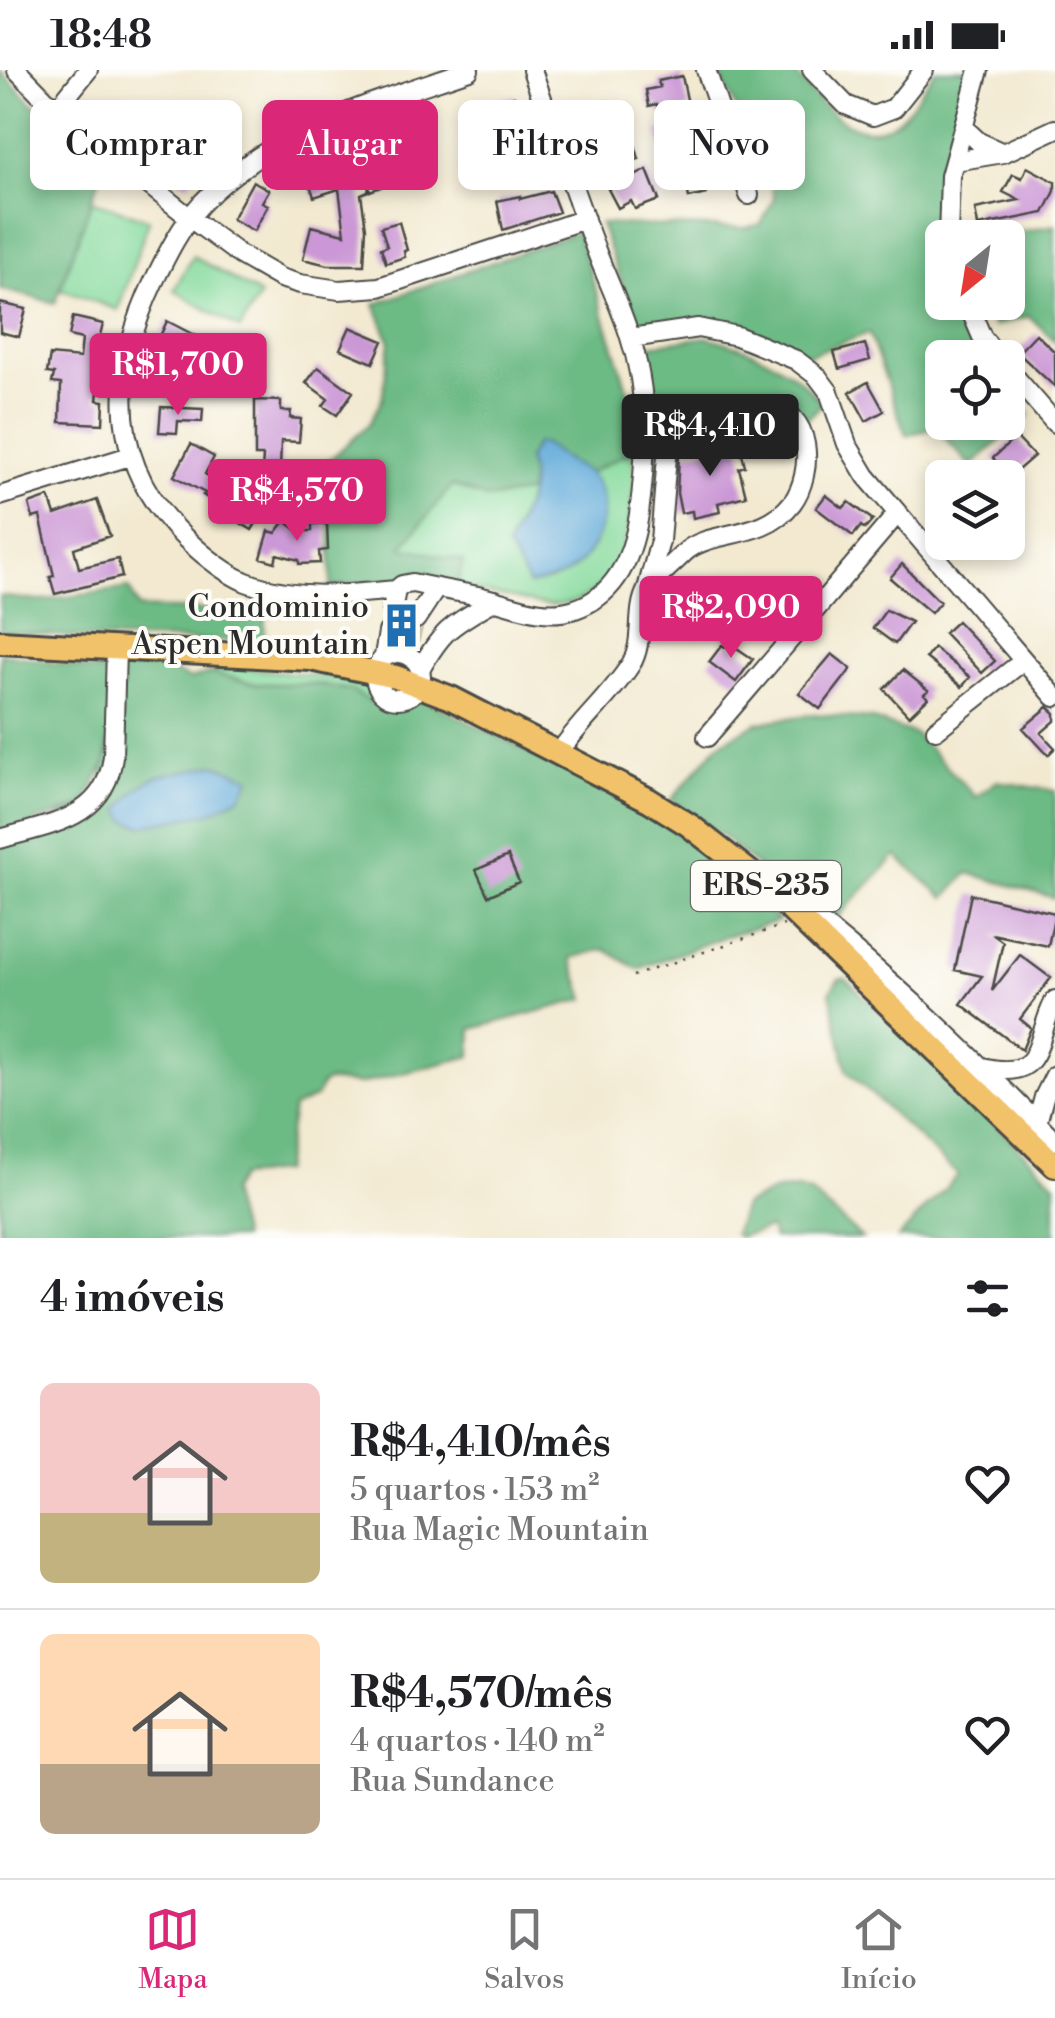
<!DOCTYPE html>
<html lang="pt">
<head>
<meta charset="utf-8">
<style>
	:root { --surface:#fff; --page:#f6f6f6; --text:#202124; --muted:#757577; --line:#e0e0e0; --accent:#db2777 }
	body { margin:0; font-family:"Libre Bodoni",serif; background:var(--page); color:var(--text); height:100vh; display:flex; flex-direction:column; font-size:38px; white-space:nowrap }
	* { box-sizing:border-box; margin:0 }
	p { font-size:32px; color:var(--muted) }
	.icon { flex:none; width:55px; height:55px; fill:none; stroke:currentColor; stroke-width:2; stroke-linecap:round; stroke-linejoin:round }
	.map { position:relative; height:1168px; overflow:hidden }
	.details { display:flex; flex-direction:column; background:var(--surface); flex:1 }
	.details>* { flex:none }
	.hud { position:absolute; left:30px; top:30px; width:995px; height:90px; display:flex; gap:20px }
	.needle { width:65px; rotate:210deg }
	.controls { position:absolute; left:925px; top:150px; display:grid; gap:20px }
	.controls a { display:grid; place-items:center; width:100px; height:100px; border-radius:15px; background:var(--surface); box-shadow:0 5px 15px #0003; font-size:50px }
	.price { position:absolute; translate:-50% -85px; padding:0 22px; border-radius:10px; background:var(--accent); color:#fff; font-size:32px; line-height:65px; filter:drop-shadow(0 2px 5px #0008) }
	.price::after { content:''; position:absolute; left:50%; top:60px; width:30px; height:22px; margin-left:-15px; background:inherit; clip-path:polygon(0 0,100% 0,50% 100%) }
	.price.active { background:#222; color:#fff }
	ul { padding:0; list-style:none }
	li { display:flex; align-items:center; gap:30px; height:250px; padding:0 40px }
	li+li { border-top:2px solid var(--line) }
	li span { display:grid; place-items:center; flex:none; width:280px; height:200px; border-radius:15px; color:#555 }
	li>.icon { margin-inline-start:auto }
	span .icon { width:120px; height:120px; fill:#fffc; stroke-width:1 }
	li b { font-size:42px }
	h2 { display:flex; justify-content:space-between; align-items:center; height:120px; padding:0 40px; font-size:42px }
	.pill { padding:0 35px; border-radius:15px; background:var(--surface); box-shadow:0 5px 15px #0003; font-size:35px; line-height:90px }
	.pill.active { background:var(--accent); color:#fff }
	.status { display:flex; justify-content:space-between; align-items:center; height:70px; padding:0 50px; background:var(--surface); direction:ltr }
	.status svg { height:28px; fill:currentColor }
	.tabs { display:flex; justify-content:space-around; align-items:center; height:140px; border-top:2px solid var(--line); background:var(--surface); font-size:28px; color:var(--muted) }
	.tabs a { display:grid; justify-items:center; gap:5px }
	.tabs .active { color:var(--accent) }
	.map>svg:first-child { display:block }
	.green { fill:#85da9d; stroke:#588264; stroke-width:2.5 }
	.forest { fill:#6cba84; stroke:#4c7258; stroke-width:2.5 }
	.water { fill:#62abda; stroke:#466b82; stroke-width:2.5 }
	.building { fill:#cb97d6 }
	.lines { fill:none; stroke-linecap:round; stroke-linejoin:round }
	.minor-tunnel { stroke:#cac3af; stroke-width:18; stroke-dasharray:18 9; stroke-linecap:butt }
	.minor-casing { stroke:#494844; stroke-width:22 }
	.major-casing { stroke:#494844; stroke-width:28 }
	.path { stroke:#494844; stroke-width:2.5; stroke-dasharray:2.5 8; stroke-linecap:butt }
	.minor { stroke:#fff; stroke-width:18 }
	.major { stroke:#f2c26a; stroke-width:22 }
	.labels { text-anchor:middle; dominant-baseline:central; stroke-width:8; stroke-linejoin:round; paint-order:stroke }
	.shield { fill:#fdfcf7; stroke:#6a6a68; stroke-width:2.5 }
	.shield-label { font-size:30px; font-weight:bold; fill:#2b2b2b }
	.poi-label { font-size:32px; fill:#2b2b2b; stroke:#fdfcf7; text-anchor:end }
</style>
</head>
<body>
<div class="status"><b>18:48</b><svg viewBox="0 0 49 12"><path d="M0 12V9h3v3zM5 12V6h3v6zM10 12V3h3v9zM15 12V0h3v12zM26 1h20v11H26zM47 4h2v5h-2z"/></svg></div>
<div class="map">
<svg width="1055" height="1168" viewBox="0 0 1055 1168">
	<rect width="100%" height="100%" fill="#fdfcf7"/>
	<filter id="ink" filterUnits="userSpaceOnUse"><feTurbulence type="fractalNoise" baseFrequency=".01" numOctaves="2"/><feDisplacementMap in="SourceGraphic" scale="20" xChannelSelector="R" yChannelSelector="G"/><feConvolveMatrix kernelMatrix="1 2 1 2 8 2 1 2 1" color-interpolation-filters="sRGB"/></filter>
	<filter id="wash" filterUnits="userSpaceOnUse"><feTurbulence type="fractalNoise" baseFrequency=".0048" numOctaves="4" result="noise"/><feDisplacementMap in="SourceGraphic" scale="40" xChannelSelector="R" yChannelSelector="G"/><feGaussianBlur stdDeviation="2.25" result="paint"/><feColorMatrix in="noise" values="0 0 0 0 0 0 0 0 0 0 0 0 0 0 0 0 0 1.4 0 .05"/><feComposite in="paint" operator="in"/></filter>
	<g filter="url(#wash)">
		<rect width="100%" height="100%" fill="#f2e9d0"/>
		<path class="green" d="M92,130L149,150L118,240L60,219Z
			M193,186L260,225L240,259L174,220Z
			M633,380C637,435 628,529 557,535C540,537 520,529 504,526C489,523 472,522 459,516C439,509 419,490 402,477L452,415L487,429L531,422L507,477L600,421L589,403Z
			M228,596L349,609C370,615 381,632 402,632L377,636L350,620L316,614H257L211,603Z"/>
		<path class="forest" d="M0,0L32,33L104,96L55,233L0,219Z
			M717,0H793C815,29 856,81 896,51C912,38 923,17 935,0H969L941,103L937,157L942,232L952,233L972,271L984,287L942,288V352H1008V317L1029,345L971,396L936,358L906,365L869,263L803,287L694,251L637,256L600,154L745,158L761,154L774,128L770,106Z
			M1055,155V271L1029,246L994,256L984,233L1008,232V168L994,167Z
			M577,162L629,324L633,380L589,403L566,391L544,374L532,403L531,422L487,429L452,415L402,477L463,491L457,516L406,508L331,517L330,432L300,433L302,415L369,354L382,329L390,272L375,234Z
			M706,267C749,277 797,298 822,335L802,353L781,334L662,375L641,276Z
			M129,518L138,538L235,541L265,546L264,571L100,569L0,561V526L39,531Z
			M0,583L111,603L109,685L85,734L0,764Z
			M132,591L154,593L190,609L211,603L257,614H316L350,620L377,636L415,629L429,632L641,738L675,760L779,851L723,867L638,899L604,879L571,888L585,929L472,959L471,986L360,1014L328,1011L322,1014L316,1027L293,1038L283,1101L240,1107L230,1122L242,1168H0V773L100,728L120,596Z
			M814,644L871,649L915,664L976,727L997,711L1055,721V828L968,803L945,828L896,786L826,859L724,767L671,730L719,674L757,653Z
			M845,908L1055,1113V1168H898L958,1105L847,1001L830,922L839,909Z
			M798,1119L811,1123L862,1168H773L770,1158L739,1167L734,1164L744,1135L777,1120Z"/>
		<path class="water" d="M536,373C549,374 557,386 569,392C575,396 584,399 589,403C619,433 597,486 566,504C555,510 541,512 529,515L507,477C519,449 539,421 527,390Z
			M215,694L251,708L240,727L209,743L141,756L126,750L120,740C149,696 171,708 215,694Z"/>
		<g id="blocks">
			<path class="building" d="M682,6L689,39L683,40L690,63L698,60L705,82L720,79L730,111L704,117L706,124L689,128L687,117L675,120L669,100L676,98L669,74L662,77L657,62L674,55L670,40L659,43L657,34L649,36L646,20L660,17L658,11Z
				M514,26L525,66L520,67L523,76L507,80L494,31Z
				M608,31L610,40L617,38L620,53L589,61L583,37Z
				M120,33L149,63L131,80L102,50Z
				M194,44L219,73L215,76L221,83L213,90L209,85L199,94L188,114L146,92L157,74L182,90L195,79L178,59Z
				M633,68L639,89L604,100L597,78Z
				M360,87L364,96L372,93L381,117L370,121L369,116L368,121L361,124L366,158L364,195H328L303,189L311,156L345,164L339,119L314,127L306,101L330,99Z
				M1027,97L1055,112V121L1044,143L978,156L975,139L1019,130L1003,122L1013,104L1022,108Z
				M647,100L659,130L635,139L631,131L618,138L608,119Z
				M253,111L269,120L262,132L268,135L254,161L232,149Z
				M551,121L559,142L503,160L497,131L520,126V129Z
				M399,152L407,180L404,181L405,187L386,193L381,178L387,176L381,157Z
				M0,233L26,239L19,267L0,262Z
				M73,247L103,254L95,287L102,288L97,330L104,331L103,354L60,352L61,314L52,313L54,304L47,303L50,285L80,288L82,269L69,266Z
				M167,251L200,268L190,294L162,283L168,267L161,264Z
				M350,257L383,271L373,293L340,279Z
				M1036,264L1055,282V317L1018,283Z
				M865,274L870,290L839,299L834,282Z
				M318,297L353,322L337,345L323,336L328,329L306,313Z
				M868,312L884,341L866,351L850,322Z
				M255,330L281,331V341H291L290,348L301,349L299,372L281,371L280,401L262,400L263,386H255Z
				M161,337L203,339L202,352L178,351L177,363L159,362Z
				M1016,367L1034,386L1010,407L993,388Z
				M739,371L745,396L739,398L746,426L718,433L720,442L693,448L692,441L681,443L677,423L679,385Z
				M191,374L214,387L205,404L221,414L225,408L267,435L252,460L224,443L221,448L213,443L218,435L203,425L205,423L174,406Z
				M826,425L843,438L849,432L873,450L865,459L861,456L853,466L816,438Z
				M49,427L55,445L97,430L110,466L74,478L79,498L118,489L122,507L55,524L50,507L54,506L40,446L33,448L29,434Z
				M285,451L298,461H312V454H327L328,480L319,481L320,493L299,494V490L277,484L275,492L261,488L269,461L276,463Z
				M902,494L940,532L931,543L890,508Z
				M886,540L911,552L895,574L873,558Z
				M957,551L995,591L982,603L944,563Z
				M728,572L753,589L736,612L709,592L722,575L725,577Z
				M934,578L970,607L962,617L926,588Z
				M832,584L851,599L820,639L799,623Z
				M903,600L928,620L924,624L928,628L909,646L884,619Z
				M1048,637L1055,643V651L1041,663L1055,678L1048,685L1023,658Z
				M508,786L519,812L488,826L476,800Z
				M971,824L1055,843L1048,876L992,864L1003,872L992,921L1020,885L1051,908L1020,949L1031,958L1022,980L961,934L982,906L955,900Z"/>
		</g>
	</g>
	<g filter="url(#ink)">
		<use href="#blocks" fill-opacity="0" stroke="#494844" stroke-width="2.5"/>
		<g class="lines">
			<path class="minor-tunnel" d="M411,570L416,549"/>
			<defs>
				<path id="minor" d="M17,0L56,40L190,148L240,185L280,208L300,214L339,220L379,217L585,149
					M469,0C376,32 270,60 201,134C181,156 167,184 154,211C110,303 108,394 185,468C203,485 223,502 246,512C293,530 347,525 396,520L402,515L412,513C434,518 456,521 478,526C510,533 542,550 575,539C617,525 633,485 639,444C647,384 649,323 629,264C619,233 604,203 593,172C572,115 552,57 532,0
					M706,0L749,125
					M812,0L846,35L873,46L894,38L924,0
					M56,40L88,0
					M964,58L979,72L1003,83
					M955,91L1003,83L1055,59
					M948,168L950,106L979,0
					M967,232L982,267L998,288
					M631,268L698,258L737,266L796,290L817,306L829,322L847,374L866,406L1055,627
					M1008,299L1055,353
					M0,426L130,386
					M647,519L660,471L667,386
					M392,541L396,520
					M416,549L435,520
					M375 606a23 23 0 1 1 46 0a23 23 0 1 1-46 0Z
					M384,586L388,562
					M420,600C444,557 453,555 495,530
					M936,660L1023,591
					M707,667L897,444
					M559,683C580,651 611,626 631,594C645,571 635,541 647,520C653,511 675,492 684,483C708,459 763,471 792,433C814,404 814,338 765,337C746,337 731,349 717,358
					M0,769C50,754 106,749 113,686L116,580
					M802,838C892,908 975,990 1055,1071
					M982,997C1047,1012 1033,971 1055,930
					M1037,1053L1044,1027L1055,1005"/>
				<path id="major" d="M0,572L311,589L396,607L451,628L649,730L689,755L762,812L1055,1095"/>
			</defs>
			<use href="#minor" class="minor-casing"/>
			<use href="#major" class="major-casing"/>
			<path class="path" d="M633,906L784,855"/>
			<use href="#minor" class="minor"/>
			<use href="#major" class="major"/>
		</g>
	</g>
	<defs>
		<symbol id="building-bare" viewBox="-9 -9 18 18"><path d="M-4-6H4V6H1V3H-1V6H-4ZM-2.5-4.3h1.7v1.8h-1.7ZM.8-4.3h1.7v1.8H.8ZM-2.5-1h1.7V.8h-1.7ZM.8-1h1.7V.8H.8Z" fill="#1f6fb2" stroke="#fdfcf7" stroke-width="2.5" paint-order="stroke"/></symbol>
	</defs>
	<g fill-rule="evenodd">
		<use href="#building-bare" x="370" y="524" width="63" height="63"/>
	</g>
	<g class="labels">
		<rect class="shield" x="691" y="791" width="150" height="50" rx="8"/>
		<g class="shield-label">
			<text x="766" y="816">ERS-235</text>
		</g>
		<g class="poi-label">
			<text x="369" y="537">Condominio<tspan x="369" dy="37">Aspen Mountain</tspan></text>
		</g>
	</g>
</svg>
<div class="controls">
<a><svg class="needle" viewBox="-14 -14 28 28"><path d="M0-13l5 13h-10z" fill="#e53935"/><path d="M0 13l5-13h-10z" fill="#757577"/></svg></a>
<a><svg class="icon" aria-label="locate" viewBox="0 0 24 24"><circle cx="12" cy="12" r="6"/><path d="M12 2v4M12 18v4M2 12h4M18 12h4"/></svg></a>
<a><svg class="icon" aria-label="layers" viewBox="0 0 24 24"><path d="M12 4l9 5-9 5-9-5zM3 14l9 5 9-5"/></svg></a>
</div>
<b class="price" style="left:178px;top:348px">R$1,700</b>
<b class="price active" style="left:710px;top:409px">R$4,410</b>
<b class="price" style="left:297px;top:474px">R$4,570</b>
<b class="price" style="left:731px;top:591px">R$2,090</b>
<div class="hud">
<a class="pill">Comprar</a>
<a class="pill active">Alugar</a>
<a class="pill">Filtros</a>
<a class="pill">Novo</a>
</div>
</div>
<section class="details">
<h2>4 imóveis<svg class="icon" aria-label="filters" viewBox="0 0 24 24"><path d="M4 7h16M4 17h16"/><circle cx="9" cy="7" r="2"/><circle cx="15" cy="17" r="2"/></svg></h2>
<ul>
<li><span style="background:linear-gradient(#f6c9c9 65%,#c2b280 0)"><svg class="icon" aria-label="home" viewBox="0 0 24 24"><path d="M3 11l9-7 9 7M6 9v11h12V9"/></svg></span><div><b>R$4,410/mês</b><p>5 quartos · 153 m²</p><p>Rua Magic Mountain</p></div><svg class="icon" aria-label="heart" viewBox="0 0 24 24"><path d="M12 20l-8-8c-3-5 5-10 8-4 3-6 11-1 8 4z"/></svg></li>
<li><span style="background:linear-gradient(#ffd9b3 65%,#b9a48a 0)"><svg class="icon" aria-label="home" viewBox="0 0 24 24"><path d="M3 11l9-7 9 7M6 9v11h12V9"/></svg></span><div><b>R$4,570/mês</b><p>4 quartos · 140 m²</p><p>Rua Sundance</p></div><svg class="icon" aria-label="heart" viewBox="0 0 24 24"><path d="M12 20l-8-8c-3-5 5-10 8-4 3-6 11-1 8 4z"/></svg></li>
</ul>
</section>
<nav class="tabs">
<a class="active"><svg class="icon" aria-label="map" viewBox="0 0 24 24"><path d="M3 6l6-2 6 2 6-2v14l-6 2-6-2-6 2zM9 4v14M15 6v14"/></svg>Mapa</a>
<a><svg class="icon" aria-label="saved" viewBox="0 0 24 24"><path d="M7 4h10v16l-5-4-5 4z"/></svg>Salvos</a>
<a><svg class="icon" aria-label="home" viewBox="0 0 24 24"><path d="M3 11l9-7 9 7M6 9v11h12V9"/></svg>Início</a>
</nav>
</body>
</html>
